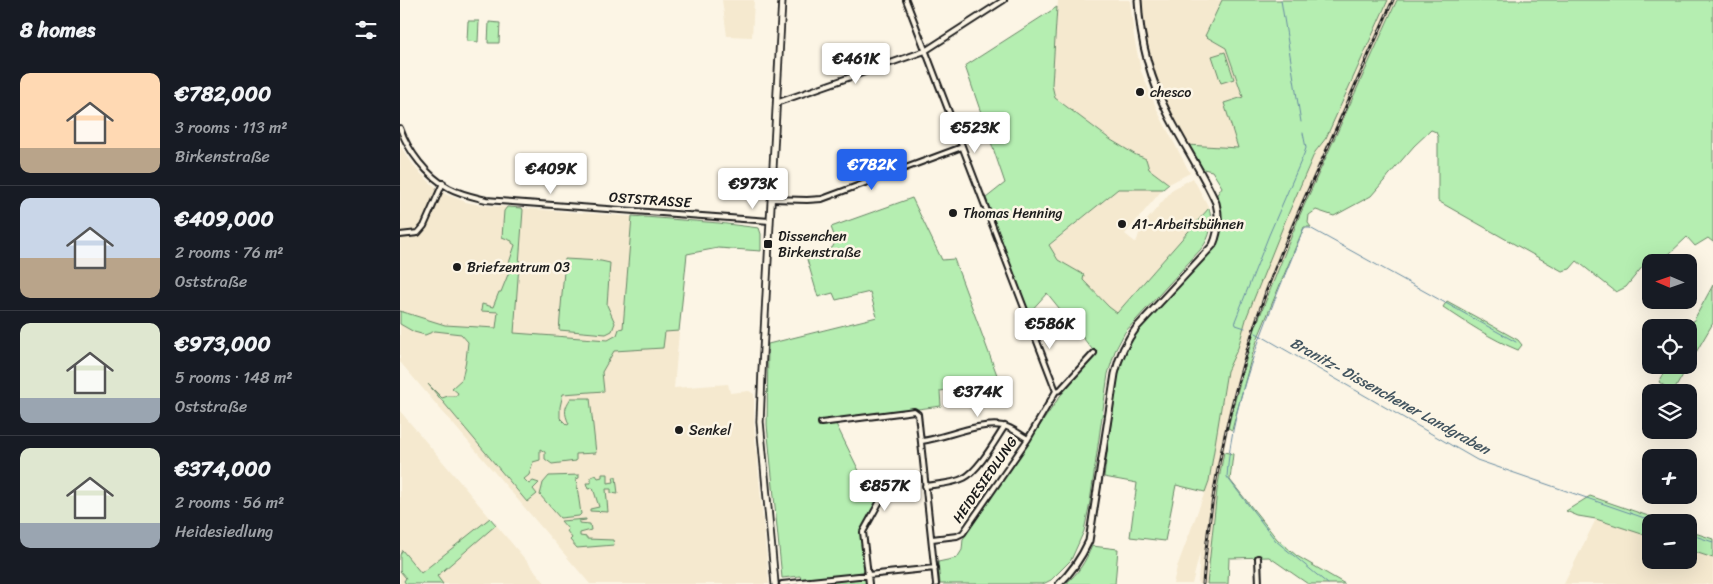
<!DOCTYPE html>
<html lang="en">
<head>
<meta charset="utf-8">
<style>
	:root { --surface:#171b24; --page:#20242c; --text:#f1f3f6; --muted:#9ea1a6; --line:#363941; --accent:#2563eb }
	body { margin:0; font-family:Sriracha,sans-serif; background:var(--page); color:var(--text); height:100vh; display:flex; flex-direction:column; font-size:19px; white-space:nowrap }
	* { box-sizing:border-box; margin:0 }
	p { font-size:16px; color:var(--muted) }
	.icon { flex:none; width:28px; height:28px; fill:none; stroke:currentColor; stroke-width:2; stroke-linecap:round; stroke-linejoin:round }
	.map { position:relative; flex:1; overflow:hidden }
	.sheet { display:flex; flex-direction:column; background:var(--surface); width:400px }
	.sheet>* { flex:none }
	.needle { width:32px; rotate:272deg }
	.controls { position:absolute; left:1242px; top:254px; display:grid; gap:10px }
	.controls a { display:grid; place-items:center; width:55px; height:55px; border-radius:10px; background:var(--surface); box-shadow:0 5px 20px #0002; font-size:25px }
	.price { position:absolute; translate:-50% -42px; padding:0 11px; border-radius:5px; background:#fff; color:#222; font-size:16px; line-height:32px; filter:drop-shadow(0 1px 2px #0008) }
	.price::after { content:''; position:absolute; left:50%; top:30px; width:15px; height:11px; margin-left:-8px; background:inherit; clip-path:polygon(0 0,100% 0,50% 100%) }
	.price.selected { background:var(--accent); color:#fff }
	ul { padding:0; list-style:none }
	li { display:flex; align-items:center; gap:15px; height:125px; padding:0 20px }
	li+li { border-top:1px solid var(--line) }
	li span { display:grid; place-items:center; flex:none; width:140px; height:100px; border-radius:10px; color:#555 }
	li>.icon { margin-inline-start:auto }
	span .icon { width:60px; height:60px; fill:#fffc; stroke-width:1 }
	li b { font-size:21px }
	h2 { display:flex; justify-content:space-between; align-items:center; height:60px; padding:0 20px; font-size:21px }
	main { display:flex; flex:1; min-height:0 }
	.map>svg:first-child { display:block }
	.built { fill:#f5e9cf }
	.green { fill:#b5eeb1; stroke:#688566 }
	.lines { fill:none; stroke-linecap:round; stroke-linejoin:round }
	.stream { stroke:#688ca2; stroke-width:1 }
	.minor-casing { stroke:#1c1c1c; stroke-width:8 }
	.tertiary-casing { stroke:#1c1c1c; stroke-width:9 }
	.secondary-casing { stroke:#1c1c1c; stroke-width:9 }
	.minor { stroke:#fcf5e5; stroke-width:4 }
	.tertiary { stroke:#fcf5e5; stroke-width:5 }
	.secondary { stroke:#fcf5e5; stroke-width:5.5 }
	.rail-casing { stroke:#1c1c1c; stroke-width:3 }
	.rail { stroke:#fcf5e5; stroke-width:1; stroke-dasharray:4; stroke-linecap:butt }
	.poi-dot { fill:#1c1c1c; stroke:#fcf5e5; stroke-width:2 }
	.labels { text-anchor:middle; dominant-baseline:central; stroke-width:5; stroke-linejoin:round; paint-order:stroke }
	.poi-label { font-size:14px; fill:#1c1c1c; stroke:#fcf5e5; text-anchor:start }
	.street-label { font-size:14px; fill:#1c1c1c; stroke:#fcf5e5 }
	.water-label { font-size:15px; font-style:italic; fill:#42545f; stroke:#fcf5e5 }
</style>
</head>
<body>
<main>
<section class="sheet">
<h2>8 homes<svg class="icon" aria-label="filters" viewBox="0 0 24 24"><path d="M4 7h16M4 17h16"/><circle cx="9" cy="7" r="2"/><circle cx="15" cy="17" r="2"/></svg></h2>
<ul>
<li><span style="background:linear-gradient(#ffd9b3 75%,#b9a48a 0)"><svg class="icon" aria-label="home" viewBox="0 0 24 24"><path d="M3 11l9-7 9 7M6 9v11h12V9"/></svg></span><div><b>€782,000</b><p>3 rooms · 113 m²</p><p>Birkenstraße</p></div></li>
<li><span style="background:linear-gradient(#c9d6e8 60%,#b9a48a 0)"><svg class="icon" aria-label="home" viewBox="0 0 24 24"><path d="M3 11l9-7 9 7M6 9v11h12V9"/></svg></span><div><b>€409,000</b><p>2 rooms · 76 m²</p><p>Oststraße</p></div></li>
<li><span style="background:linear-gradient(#dfe7d0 75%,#9aa5b1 0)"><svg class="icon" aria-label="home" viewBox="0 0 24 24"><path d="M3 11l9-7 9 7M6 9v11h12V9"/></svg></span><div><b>€973,000</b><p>5 rooms · 148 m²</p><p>Oststraße</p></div></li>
<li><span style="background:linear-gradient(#dfe7d0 75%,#9aa5b1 0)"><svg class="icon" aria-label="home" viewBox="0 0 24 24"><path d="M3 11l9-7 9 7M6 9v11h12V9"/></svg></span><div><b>€374,000</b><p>2 rooms · 56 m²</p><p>Heidesiedlung</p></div></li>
</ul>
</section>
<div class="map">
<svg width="1313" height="584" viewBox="0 0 1313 584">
	<rect width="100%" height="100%" fill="#fcf5e5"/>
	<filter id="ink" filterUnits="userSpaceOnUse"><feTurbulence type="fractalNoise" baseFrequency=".02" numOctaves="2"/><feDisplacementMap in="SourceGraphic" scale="10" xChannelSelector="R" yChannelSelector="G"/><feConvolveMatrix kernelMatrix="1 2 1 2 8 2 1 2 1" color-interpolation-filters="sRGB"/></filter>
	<g filter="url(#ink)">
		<path class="built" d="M322,0H354L352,37L327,36Z
			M658,0H730L734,37L741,71L759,114L790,173L769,184L749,169L746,160L742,157L736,155L711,140L655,98L652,85Z
			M741,0H822L805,36L826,48L843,97L824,103L839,149L787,145L760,90L753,71L742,25Z
			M988,0H997L899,217L854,331L828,428L817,490L807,584H798L800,552L792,584H773L777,567L809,481L827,371L838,348L847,316L874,247L915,152L926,138Z
			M0,146L17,170L32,184L45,194L66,202L80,205L319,223L359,228L361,234V251L318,248L286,254L274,388L328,384L330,393L349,391L354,394V425L369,584H190L0,362Z
			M793,178L809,208L717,313L709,307L683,280V275L658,260L649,246L718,189H763L725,234L735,242L737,240L741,227L773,189Z
			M0,411L146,584H0Z
			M1196,519L1251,537V560H1289V550L1313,558V584H1164Z"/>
		<path class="green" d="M822,0H988L926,138L915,152L886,219L847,316L838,348L827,371L809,481L805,492L776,485L765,541L730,537L737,483L704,477L717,377L722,357L732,336L807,257C824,236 826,221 816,196L822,187L812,171L799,168L787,145L838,148L824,103L843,97L826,48L805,36Z
			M997,0H1313V242L1308,238L1295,246L1287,237L1268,255L1252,259L1243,266L1226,287L1216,292L1177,261L1170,269L1162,271L1038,201V137L1036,132L1031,130L1014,146L971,196L934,216L916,210L909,215L908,223L911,227H904L859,335L851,359L832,430L828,428L831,415L854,331L899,217Z
			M657,7L652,85L655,98L711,140L736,155L742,157L746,159L749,169L769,184L763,189H718L649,245L658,260L684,275L683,280L709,307L717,313L809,208C813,223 811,237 801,249L725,332L715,351L708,374L690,502L684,531L671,560L651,580L643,584H540L538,562L557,558L562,550L563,539L660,396L696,354L647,293L629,313L586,198L605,183L565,66Z
			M68,21H79L78,42L67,41Z
			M89,22L100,23L99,43H88Z
			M825,52L834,79L821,83L812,56Z
			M512,198L542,260L554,259L600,383L540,391L541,406L434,420L464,481L486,483L461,531L465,573L401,579L400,576L382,578L367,425L368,344L477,317L470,292L436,300L433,293L418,297L406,256L432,248L436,241L431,227Z
			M107,207L122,208L123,210L114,333L208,340L217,335L219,329L223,328L232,216L319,223L359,228L361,234V251L318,248L287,254L279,331L265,332L263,348L214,351L202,372L204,391L163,394L160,407V418L167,425L169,424C164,413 164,408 171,398H190L196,453L176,454V461L152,464L145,459V452L140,449V460L133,462L129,475L124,479L129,484L133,481L139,483L133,489L137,494L127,502L28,384L42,398L48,396H56L58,393L52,388L62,379L66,360L68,342L61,334L35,331L25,335L14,332L0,324V311L45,325L96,328L98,312L81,311L82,304L93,307L99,292H101L111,267L108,266L115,245L112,243V241L102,237L104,211Z
			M165,259L201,261L210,263L207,305L215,323L212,331L206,334L159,330Z
			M1313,285V323L1273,392L1259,382L1269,365H1289V329Z
			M1047,301L1118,340L1122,345L1118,350C1091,339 1067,323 1043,307Z
			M824,452L833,454L830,480L877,539L897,556L945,584H908L869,557L829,558L828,584H807L817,490Z
			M202,474H208V483L214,482L213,477H216L218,494L211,493V489H206L208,512L190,511V509L199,507L193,488L188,489L186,483H191V477L196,475L198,478L202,477Z
			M179,475V478L176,479L181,514L179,516L160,518L140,495L143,483L149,476Z
			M1190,496L1266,522H1251V537L1196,519L1178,516L1166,511Z
			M90,518L96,525L37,576L43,584H6L4,581L6,578L0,571V555L2,550L21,573Z
			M186,519V520L179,521V523L190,524L191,530L180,533V536L187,537V539L213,540L214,545L177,548L170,540L172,538L167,531L168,529L161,521Z
			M1289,531L1313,539V558L1289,550Z
			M692,546L718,549L715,584H665C679,573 685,562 692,546Z
			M464,578L467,581V584H401Z"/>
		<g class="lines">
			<path class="stream" d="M881,0L901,122
				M845,328L836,325L835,321L869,235L904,154L906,148L903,133
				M856,333L1077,460L1256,522
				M1289,534L1313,542
				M928,584L876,541L827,477C832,392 873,306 904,228H910L1116,342"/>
			<defs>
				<path id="minor" d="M506,0L656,391
					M376,103L525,51L604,0
					M0,128C8,151 27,176 49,188C60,194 74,197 86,200L370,221
					M371,199L407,200L422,199L562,147
					M0,235L18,233L24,226L43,183
					M421,423L507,412L514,411L518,414L536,584
					M522,441C548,437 578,422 603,426C612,427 620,435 628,439
					M525,486C538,484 552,484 564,478C579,470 595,441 605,426
					M532,539L557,536L563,533L628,439L656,391L660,390L694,353
					M858,558L859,584
					M382,584L535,568
					M469,584L463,532L490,483"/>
				<path id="tertiary" d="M659,584C673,571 681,558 689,541L715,374C719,356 726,341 737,327L813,245C819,231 820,218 816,203C803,174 785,147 770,118C751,82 740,41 738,0"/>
				<path id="secondary" d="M375,584L360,422L362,371L382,0"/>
			</defs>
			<use href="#minor" class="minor-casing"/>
			<use href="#tertiary" class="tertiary-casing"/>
			<use href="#secondary" class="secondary-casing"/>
			<use href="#minor" class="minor"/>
			<use href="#tertiary" class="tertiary"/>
			<use href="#secondary" class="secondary"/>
			<defs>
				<path id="rail" d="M803,584C810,485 833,386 866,292C883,246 903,201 924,156C947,104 970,52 993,0"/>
			</defs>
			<use href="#rail" class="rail-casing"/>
			<use href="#rail" class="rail"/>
		</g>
	</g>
	<g class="poi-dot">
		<circle cx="740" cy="92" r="5"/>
		<circle cx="553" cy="213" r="5"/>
		<circle cx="722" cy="224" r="5"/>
		<rect x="363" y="239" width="10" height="10" rx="2.5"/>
		<circle cx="57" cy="267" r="5"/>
		<circle cx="279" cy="430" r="5"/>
	</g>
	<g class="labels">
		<g class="poi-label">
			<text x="750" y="92">chesco</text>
			<text x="563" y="213">Thomas Henning</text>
			<text x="732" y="224">A1-Arbeitsbühnen</text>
			<text x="378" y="236">Dissenchen<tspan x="378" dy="16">Birkenstraße</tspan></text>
			<text x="67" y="267">Briefzentrum 03</text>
			<text x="289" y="430">Senkel</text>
		</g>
		<g class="street-label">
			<text transform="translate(250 200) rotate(4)">OSTSTRASSE</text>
			<text transform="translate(585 480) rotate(-55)">HEIDESIEDLUNG</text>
		</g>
		<g class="water-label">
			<text transform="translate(990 396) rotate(29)">Branitz- Dissenchener Landgraben</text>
		</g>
	</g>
</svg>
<div class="controls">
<a><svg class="needle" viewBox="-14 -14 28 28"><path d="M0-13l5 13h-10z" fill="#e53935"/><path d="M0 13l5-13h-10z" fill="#9ea1a6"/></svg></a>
<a><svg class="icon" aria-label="locate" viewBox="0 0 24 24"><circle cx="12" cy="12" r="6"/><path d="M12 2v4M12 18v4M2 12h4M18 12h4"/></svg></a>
<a><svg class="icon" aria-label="layers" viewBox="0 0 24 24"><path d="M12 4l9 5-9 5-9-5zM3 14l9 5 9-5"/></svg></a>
<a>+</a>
<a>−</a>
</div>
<b class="price" style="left:456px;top:85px">€461K</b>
<b class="price" style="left:575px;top:154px">€523K</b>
<b class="price selected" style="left:472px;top:191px">€782K</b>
<b class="price" style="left:151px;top:195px">€409K</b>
<b class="price" style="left:353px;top:210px">€973K</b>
<b class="price" style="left:650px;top:350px">€586K</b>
<b class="price" style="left:578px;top:418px">€374K</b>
<b class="price" style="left:485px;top:512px">€857K</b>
</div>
</main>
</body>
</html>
